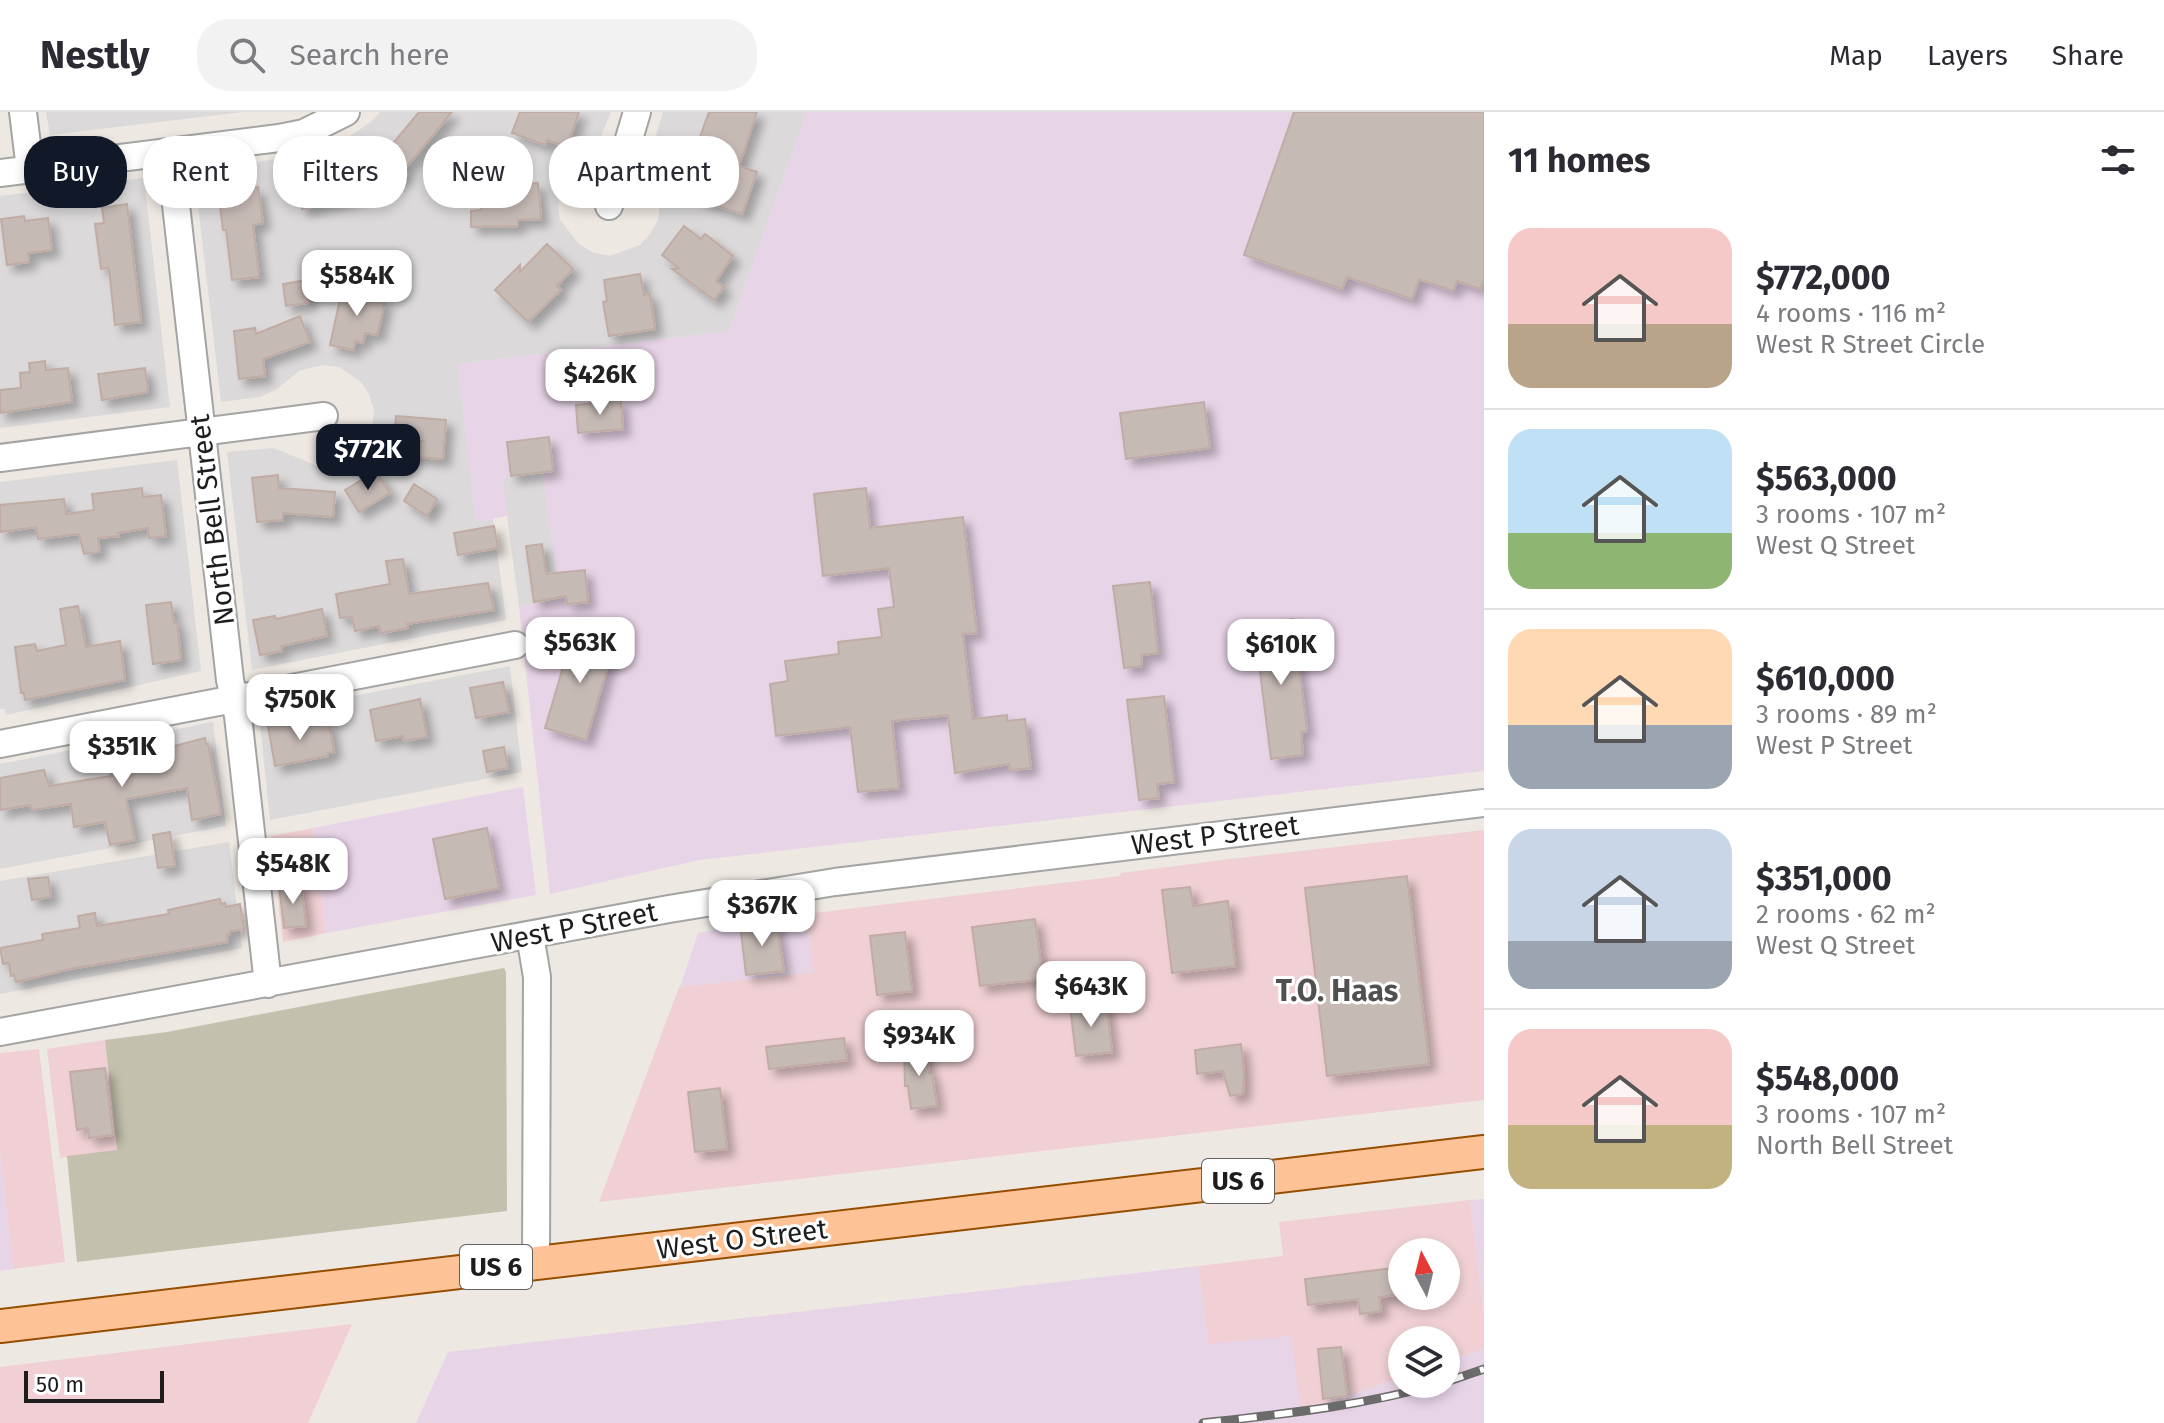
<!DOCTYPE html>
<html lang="en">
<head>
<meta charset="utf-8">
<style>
	:root { --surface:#fff; --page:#f2f2f3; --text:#2b2b33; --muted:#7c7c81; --line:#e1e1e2; --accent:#111827 }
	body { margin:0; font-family:"Fira Sans",sans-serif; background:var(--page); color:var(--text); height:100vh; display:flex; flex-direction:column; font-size:30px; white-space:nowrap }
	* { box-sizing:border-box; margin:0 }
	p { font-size:26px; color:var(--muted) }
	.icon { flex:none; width:44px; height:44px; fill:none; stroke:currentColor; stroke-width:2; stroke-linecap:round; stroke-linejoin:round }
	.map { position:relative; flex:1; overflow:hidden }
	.drawer { display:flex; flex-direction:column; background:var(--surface); width:680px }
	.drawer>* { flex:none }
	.guide { position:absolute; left:24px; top:24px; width:760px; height:72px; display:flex; gap:16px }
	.needle { width:52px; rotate:353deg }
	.tools { position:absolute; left:1388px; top:1126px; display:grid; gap:16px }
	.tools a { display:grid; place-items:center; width:72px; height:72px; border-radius:50%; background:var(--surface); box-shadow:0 4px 12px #0003; font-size:40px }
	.scale { position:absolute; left:24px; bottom:20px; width:140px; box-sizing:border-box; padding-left:8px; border:4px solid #1d1d1d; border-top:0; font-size:22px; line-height:28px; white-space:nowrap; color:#1d1d1d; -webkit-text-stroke:6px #fff; paint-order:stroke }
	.price { position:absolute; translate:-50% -68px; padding:0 18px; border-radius:16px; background:#fff; color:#222; font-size:26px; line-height:52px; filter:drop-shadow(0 2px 4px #0008) }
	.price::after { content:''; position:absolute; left:50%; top:48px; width:24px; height:18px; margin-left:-12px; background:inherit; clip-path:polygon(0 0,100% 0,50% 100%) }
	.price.current { background:var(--accent); color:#fff }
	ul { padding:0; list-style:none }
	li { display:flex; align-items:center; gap:24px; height:200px; padding:0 24px }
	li+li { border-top:2px solid var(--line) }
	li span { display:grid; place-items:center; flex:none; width:224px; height:160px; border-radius:24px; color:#555 }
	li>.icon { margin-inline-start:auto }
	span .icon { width:96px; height:96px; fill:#fffc; stroke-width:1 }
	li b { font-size:34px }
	h2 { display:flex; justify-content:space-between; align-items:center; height:96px; padding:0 24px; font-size:34px }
	.tag { padding:0 28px; border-radius:32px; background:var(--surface); box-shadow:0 4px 12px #0003; font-size:28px; line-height:72px }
	.tag.current { background:var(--accent); color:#fff }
	header { display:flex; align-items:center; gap:48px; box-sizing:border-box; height:112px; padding:0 40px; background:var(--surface); border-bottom:2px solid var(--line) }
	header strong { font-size:38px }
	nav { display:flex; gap:44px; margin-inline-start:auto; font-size:28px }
	.search { width:560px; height:72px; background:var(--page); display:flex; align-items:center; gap:20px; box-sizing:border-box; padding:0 28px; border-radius:32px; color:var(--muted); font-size:30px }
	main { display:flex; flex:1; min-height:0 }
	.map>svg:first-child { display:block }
	.residential { fill:#dbd9da }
	.commercial { fill:#f0d0d4; fill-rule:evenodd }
	.industrial { fill:#e8d4e7 }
	.construction { fill:#c3c0ad }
	.building { fill:#c6bab5; stroke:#c0aca4; stroke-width:2; filter:url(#shadow) }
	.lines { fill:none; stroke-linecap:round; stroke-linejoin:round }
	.minor-casing { stroke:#a4a4a4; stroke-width:30 }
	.major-casing { stroke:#954e00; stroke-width:36 }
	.minor { stroke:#fff; stroke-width:26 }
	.major { stroke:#fec297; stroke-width:32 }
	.rail-casing { stroke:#6b6b6b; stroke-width:9 }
	.rail { stroke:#fff; stroke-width:6; stroke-dasharray:18; stroke-linecap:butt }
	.labels { text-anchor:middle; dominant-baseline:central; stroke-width:6; stroke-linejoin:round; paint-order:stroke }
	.shield { fill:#fff; stroke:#616161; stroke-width:2 }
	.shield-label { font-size:26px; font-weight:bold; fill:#1d1d1d }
	.street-label { font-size:28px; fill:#1d1d1d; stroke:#fff }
	.neighbourhood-label { font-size:30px; font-weight:bold; fill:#505050; stroke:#fff }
</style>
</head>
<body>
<header>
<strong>Nestly</strong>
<div class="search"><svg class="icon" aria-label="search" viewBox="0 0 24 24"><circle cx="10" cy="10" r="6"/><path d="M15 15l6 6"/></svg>Search here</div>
<nav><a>Map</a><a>Layers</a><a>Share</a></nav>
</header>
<main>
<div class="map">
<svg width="1484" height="1311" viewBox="0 0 1484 1311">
	<defs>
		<filter id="shadow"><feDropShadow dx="7" dy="7" stdDeviation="4" flood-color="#0004"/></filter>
	</defs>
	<rect width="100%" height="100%" fill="#eee8e2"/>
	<path class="residential" d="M46,0H243L50,23Z
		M380,0H611L598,32L566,65L558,93L560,108L579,132L592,140L610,144L640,133L650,122L658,108L660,92L650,44L663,0H807L729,219L458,252L476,409L493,407L506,508L252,558L227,340L274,336L317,354H332L348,348L361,339L372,316L374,298L369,282L361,270L339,255L323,253L299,259L277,277L260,285L221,290L194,59L317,41L343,29L372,9Z
		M144,66L170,295L0,316V84Z
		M177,348L201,559L6,603L5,597H0V370Z
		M543,361L560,489L519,494L502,366Z
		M510,554L522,660L270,708L259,602Z
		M213,610L226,714L0,757V652Z
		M229,730L242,836L0,882V769Z"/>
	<path class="commercial" d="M313,716L326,821L283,830L271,724Z
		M1484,718V988L599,1090L679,875L813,860L806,802L1120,764L1121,761L1230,747Z
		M105,928L117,1039L60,1046L47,937Z
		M39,937L65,1150L13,1157L0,1041V941Z
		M1470,1088L1484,1200V1237L1446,1250V1228H1402V1265L1300,1301L1208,1232L1198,1154L1283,1144L1279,1110ZM1402,1140H1446V1184H1402Z
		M352,1212L308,1311H0V1255Z"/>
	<path class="industrial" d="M807,0H1484V659L699,748L550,782L519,494L560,488L543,361L503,366L507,404L476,410L458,252L729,219Z
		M523,675L536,783L326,821L313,716Z
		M806,802L813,860L680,875L698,821Z
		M0,1041L13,1157L0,1159Z
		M1484,1087V1200L1470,1088Z
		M1198,1154L1208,1232L1291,1224L1301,1301L1402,1265V1272H1446V1250L1484,1237V1311H416L448,1240Z"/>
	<path class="construction" d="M504,856L506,860L507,1099L77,1150L67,1044L117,1038L105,928L167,920Z"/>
	<path class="building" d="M419,0H452L404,58L407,62L390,74L383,63L352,86L302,97L295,69L370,51L364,43L386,28L390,35Z
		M520,0H579L567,35L547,28L545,33L512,21Z
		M709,0H757L739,54L757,60L742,102L699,88L701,83L682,75Z
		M1294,0H1484V167L1480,177L1457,169L1453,179L1419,167L1412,187L1347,165L1342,177L1244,143Z
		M517,66V72L538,71L541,107L518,108V114L471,115V99L481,98V90H483V69Z
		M258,75L263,111L253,113L259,165L232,168L226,118H223L220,94L236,92L234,78Z
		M127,92L141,210L115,213L109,156L101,157L95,112L104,111L102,96Z
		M24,104L25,109L48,106L52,138L28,141L29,150L7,153L1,107Z
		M684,114L701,127L705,122L733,144L716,169L724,175L714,188L672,157L679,156L662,143Z
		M547,132L573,157L557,174L561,178L528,210L495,178L520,153V160Z
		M640,162L644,183L650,182L655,217L609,224L603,190L607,189L604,168Z
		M306,168L309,191L286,194L283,172Z
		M357,175L376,180L375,187L385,189L377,223L365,221L363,231L355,229L353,238L330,233L342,178L356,182Z
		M300,204L310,230L263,247L265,264L239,267L234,219L255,216L256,222Z
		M45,249L46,258L68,256L72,290L0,301V278L21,276L20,261L30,260L29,251Z
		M145,256L148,280L102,288L98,262Z
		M621,288L623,317L578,321L576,293Z
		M1204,290L1210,336L1126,347L1120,301Z
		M396,304L446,308L443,347L399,344L423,329L394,327Z
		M549,325L553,359L511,364L507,330Z
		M376,359L390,381L359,400L345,378Z
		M278,363L279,376L335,380L333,405L283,401V408L257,410L252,366Z
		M414,372L437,387L427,404L404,389Z
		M142,376L143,385L161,383L166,424L149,426L148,416L118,421L119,424L98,426L100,440L84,442L79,422L38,427L36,415L0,420V393L64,387L66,402L94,398L92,382Z
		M866,376L870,416L963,405L977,521L963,522L973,607L1007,603V609L1025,607L1031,656L1010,658L1009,652L955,661L948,603L892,609L899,676L858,680L850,615L776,624L770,572L788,569L785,549L839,542L838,530L882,525L878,497L894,495L889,456L823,464L814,382Z
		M494,414L498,436L458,443L454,421Z
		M542,432L546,462L585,458L588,490L567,492L566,484L534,490L526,434Z
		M403,447L409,482L488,471L494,498L407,512L408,516L381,521L379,514L355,519L352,505L340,506L336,482L390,472L386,449Z
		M1150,470L1158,541L1141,543L1142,554L1124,556L1113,474Z
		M171,490L174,511L177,510L181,548L153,552L146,493Z
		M78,494L86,535L120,529L125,568L25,588L24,581H21L15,535L35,532L37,539L66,533L60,497Z
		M322,497L327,524L281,534L282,539L260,543L253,508L275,504L276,507Z
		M1293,507L1307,619L1301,620L1303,643L1271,647L1254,512Z
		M574,518L615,530L586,628L545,616Z
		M503,570L509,600L476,606L470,576Z
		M1164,584L1174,670L1157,672L1159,686L1139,688L1127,588Z
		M420,587L427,625L404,629L403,624L376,629L370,598Z
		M292,610L293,616L329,610L334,640L328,641V644L275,654L268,614Z
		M205,626L206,632H208L221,702L192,708L187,676L126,687L135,728L110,733L105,710L74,715L71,692L32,698L30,693L0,698V666L44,658L49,674L111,664L109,645L142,640L145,655L165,651L163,637Z
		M504,635L508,656L487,660L483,639Z
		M487,716L499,776L445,787L433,727Z
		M170,720L175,754L158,756L153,723Z
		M1407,764L1429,952L1327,964L1305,776Z
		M48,765L51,785L32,788L28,767Z
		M301,771L306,814L284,816L279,774Z
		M1190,775L1193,794L1228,789L1235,854L1172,861L1162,778Z
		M220,787L221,792L225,791L226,795L240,792L244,817L230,819V822L227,823L228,830L70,857L16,870L14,863L11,864L9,851L3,852L0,836L43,828L42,822L80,816L78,804L95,801L97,814L169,802L168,798Z
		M1035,807L1043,867L980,874L972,815Z
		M776,808L784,859L746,863L740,812Z
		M905,820L912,879L877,883L870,824Z
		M1106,889L1112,940L1076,944L1070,894Z
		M844,926L847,948L769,957L766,935Z
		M1241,932L1244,961L1243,982L1230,984L1223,959L1197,962L1195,938Z
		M926,933L929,962H932L937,994L911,997L908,974H905L904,935Z
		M105,956L113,1023L89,1026L88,1016L77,1018L70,960Z
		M720,976L727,1037L695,1040L688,980Z
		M1402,1155V1182L1379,1185L1381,1199L1360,1202L1358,1187L1308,1193L1305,1167Z
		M1341,1235L1347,1284L1323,1287L1318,1237Z"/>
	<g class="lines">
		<defs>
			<path id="minor" d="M23,0L30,57
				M170,40L230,568L238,604L268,872
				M0,61L279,26L304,21L346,0
				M609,94L637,0
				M0,346L324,304
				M0,632L515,533
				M530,823L537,865L536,1150
				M0,920L669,797L835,770L1484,691"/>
			<path id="major" d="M0,1214L1484,1040"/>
		</defs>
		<use href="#minor" class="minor-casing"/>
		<use href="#major" class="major-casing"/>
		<use href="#minor" class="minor"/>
		<use href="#major" class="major"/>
		<defs>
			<path id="rail" d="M1446,1270L1484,1257
				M1203,1311C1283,1302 1361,1294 1439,1272"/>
		</defs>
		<use href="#rail" class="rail-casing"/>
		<use href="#rail" class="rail"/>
	</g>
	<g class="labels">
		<g class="shield">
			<rect x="1202" y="1047" width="72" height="44" rx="6"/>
			<rect x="460" y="1133" width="72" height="44" rx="6"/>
		</g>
		<g class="shield-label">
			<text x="1238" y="1069">US 6</text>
			<text x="496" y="1155">US 6</text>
		</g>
		<g class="street-label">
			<text transform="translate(212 408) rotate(-97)">North Bell Street</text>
			<text transform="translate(1215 723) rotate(-7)">West P Street</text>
			<text transform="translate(574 815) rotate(-11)">West P Street</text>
			<text transform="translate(742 1127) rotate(-7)">West O Street</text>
		</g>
		<g class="neighbourhood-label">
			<text x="1337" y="879">T.O. Haas</text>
		</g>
	</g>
</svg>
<div class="tools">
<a><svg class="needle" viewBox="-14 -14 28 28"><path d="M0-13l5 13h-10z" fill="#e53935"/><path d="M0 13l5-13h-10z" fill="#7c7c81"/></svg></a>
<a><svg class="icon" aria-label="layers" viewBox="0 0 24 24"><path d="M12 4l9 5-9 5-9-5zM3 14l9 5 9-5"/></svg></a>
</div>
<div class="scale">50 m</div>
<b class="price" style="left:357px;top:206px">$584K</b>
<b class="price" style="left:600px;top:305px">$426K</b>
<b class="price current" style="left:368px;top:380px">$772K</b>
<b class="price" style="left:580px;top:573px">$563K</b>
<b class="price" style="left:1281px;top:575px">$610K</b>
<b class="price" style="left:300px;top:630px">$750K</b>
<b class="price" style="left:122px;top:677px">$351K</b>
<b class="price" style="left:293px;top:794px">$548K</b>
<b class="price" style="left:762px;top:836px">$367K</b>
<b class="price" style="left:1091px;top:917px">$643K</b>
<b class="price" style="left:919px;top:966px">$934K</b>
<div class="guide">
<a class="tag current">Buy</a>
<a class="tag">Rent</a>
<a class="tag">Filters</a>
<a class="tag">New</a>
<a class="tag">Apartment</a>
</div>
</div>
<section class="drawer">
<h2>11 homes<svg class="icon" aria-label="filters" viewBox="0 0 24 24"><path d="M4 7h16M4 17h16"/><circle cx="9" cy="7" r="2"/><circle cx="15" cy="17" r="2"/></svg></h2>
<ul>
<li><span style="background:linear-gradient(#f6c9c9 60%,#b9a48a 0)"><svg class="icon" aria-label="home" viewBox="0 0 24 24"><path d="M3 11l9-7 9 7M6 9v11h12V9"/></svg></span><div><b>$772,000</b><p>4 rooms · 116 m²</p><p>West R Street Circle</p></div></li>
<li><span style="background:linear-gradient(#bfe0f5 65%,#8fb573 0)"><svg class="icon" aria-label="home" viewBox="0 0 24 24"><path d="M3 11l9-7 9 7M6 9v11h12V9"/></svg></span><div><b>$563,000</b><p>3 rooms · 107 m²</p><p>West Q Street</p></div></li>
<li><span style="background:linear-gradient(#ffd9b3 60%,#9aa5b1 0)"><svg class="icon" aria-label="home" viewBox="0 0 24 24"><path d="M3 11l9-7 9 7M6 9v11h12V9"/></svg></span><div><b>$610,000</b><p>3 rooms · 89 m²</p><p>West P Street</p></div></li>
<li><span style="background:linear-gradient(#c9d6e8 70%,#9aa5b1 0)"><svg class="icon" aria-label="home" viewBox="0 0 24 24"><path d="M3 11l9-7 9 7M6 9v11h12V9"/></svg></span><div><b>$351,000</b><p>2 rooms · 62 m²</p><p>West Q Street</p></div></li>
<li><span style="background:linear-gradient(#f6c9c9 60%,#c2b280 0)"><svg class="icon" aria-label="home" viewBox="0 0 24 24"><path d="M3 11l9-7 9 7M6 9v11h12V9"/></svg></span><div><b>$548,000</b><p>3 rooms · 107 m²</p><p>North Bell Street</p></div></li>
</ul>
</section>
</main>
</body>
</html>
